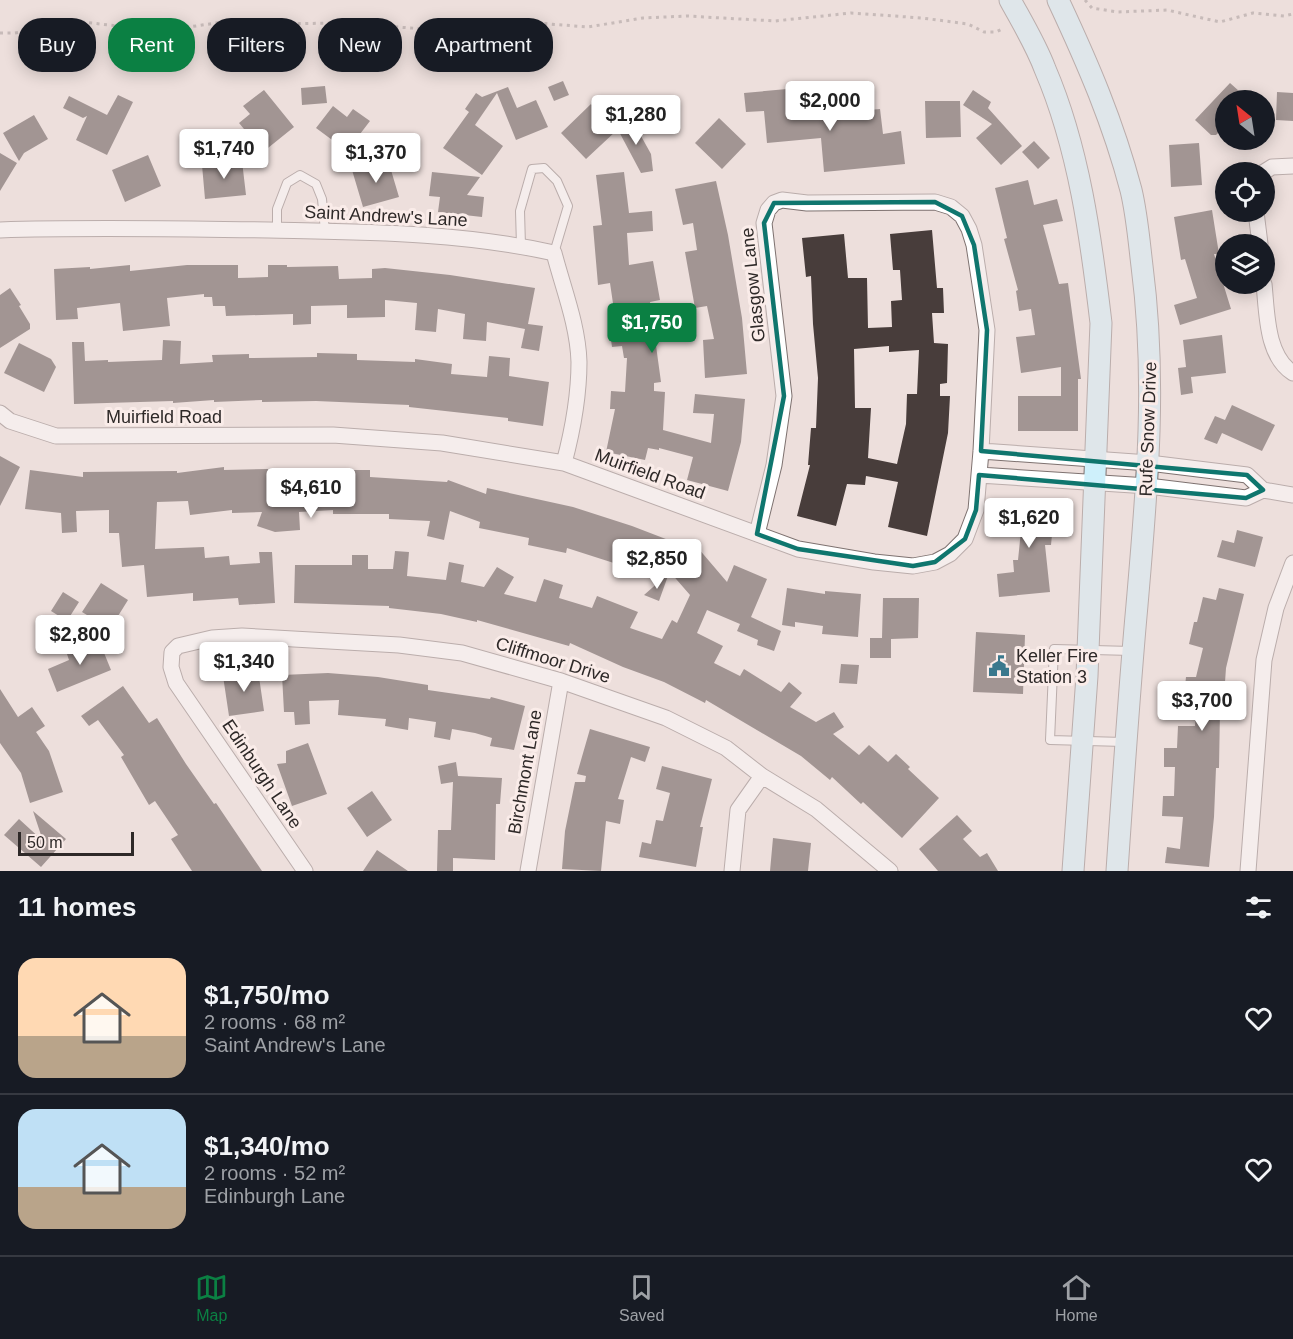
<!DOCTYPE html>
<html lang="en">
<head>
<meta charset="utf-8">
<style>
	:root { --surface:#171b24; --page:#242831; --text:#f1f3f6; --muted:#9ea1a6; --line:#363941; --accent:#0b8043 }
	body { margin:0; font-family:Helvetica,sans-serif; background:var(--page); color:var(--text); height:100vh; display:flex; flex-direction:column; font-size:22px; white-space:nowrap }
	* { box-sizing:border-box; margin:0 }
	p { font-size:20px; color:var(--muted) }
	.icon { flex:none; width:33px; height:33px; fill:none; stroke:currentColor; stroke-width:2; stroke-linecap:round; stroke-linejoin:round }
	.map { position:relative; height:871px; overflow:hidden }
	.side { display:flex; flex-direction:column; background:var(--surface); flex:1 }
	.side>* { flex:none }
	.banner { position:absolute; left:18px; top:18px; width:600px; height:54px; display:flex; gap:12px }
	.needle { width:39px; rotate:330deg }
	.controls { position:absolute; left:1215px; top:90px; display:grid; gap:12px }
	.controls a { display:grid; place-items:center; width:60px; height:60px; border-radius:50%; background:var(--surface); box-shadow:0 3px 15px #0003; font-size:30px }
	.scale { position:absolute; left:18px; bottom:15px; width:116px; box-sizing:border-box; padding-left:6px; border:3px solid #2e2928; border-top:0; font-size:16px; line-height:21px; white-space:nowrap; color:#2e2928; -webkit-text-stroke:4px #faece9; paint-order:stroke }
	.price { position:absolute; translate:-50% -51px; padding:0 14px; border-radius:6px; background:#fff; color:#222; font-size:20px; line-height:39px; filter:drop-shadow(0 2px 3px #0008) }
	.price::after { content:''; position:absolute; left:50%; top:36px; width:18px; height:14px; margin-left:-9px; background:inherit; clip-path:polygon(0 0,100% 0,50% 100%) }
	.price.selected { background:var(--accent); color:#fff }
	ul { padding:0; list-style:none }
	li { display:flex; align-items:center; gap:18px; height:150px; padding:0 18px }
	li+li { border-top:2px solid var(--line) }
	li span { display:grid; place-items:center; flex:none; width:168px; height:120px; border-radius:18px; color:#555 }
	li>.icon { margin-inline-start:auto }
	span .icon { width:72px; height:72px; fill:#fffc; stroke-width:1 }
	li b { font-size:26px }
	h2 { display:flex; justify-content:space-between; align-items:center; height:72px; padding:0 18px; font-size:26px }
	.tag { padding:0 21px; border-radius:24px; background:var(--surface); box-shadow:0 3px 15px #0003; font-size:21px; line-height:54px }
	.tag.selected { background:var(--accent); color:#fff }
	.dock { display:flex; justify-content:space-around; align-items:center; height:84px; border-top:2px solid var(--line); background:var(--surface); font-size:16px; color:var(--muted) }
	.dock a { display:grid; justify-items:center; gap:3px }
	.dock .selected { color:var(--accent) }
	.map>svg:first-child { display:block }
	.building { fill:#483d3b; fill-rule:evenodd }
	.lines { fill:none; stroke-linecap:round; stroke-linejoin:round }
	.lane-casing { stroke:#7e7270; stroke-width:10 }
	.street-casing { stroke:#7e7270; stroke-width:17 }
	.secondary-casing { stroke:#7e7270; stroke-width:23 }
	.path { stroke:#9a908e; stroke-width:3; stroke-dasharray:3 4.5; stroke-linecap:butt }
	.lane { stroke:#fff; stroke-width:8 }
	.street { stroke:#fff; stroke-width:15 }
	.secondary { stroke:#cef0fb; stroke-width:21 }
	.marked { fill:none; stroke:#0f766e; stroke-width:4.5; stroke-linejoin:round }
	.labels { text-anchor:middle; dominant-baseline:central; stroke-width:6; stroke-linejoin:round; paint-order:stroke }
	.street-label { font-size:18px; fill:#2e2928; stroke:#faece9 }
	.poi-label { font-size:18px; fill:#2e2928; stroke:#faece9; text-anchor:start }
</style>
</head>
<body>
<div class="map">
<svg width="1293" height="871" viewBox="0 0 1293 871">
	<rect width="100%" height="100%" fill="#eddfdc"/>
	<path class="building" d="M563,81L569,95L554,101L548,87Z
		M1230,83L1249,100H1226V125L1216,135H1211L1195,120Z
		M325,86L327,103L302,105L301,88Z
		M508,87L517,108L536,100L548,127L516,140L497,93L475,125L503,146L482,175L443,148L469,112L465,109L476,93L482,97Z
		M787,89L788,101L802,100L803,116L880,109L883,134L901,131L905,164L824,172L821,138L767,143L764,111L746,112L744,93Z
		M264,90L294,127L263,152L239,123L250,114L243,106Z
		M973,90L991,102L988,108L1022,146L1001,165L976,138L992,124L963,105Z
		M1277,92L1293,93V121L1276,120Z
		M118,95L133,102L107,155L76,140L87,116L83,118L63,108L69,96L107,115Z
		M925,101H960L961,137L926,138Z
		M591,104L616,131L586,159L561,133Z
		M333,106L347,117L353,109L370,121L347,151L316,128Z
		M34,115L48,139L24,153L19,161L3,133Z
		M631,118L651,154L653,171L641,173L616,126Z
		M719,118L746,144L722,169L695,143Z
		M394,133L401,155L381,161L375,139Z
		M1034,141L1050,158L1038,169L1022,152Z
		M1199,143L1202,185L1171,187L1169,145Z
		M0,153L17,163L0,191Z
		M148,155L161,186L125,202L112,170Z
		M388,160L399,197L363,207L352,170Z
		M242,161L246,195L205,199L202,165Z
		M432,172L480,177L467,195L484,197L482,217L438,212L440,197L429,196Z
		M624,172L629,213L652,211L653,231L627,233L629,265L653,261L660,300L650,302L661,382L654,383V391L665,392L663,430L711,443L714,414L693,413L695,394L745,399L741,442L728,491L687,480L693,457L659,448V450L648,448L645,460L606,452L615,409H610L611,391L625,392L627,358H624L622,346L612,347L608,318L615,317L610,283L598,285L593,226L602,225L596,175Z
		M1028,180L1034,205L1057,199L1063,221L1043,225L1059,284L1068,283L1081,379H1078V431H1018V396H1061V367L1021,373L1016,337L1035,335L1031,309L1019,311L1016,291L1018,290L1004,239L1007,238L995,188Z
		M716,181L728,235L742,318L747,374L705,378L703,340L714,339L707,306L695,308L685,252L697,250L693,223L683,225L675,189Z
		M1212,210L1219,254H1214L1231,309L1180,325L1174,305L1197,298L1185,259L1181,260L1174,217Z
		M932,230L937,288H943L944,313H932L934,343L948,344L947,383L940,384V396H950L948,433L927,536L888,527L898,482L866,476L865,485L847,484L836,526L797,516L810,465H808L811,428H816L818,378L813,324L811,276L806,277L802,238L844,234L848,278H867L868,328L892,327L891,301L902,300L900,270H893L890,234ZM889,346V352L919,350L917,394H907L906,424L897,464L868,458L871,408H855L854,349Z
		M130,265V271L187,265H238V278L268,277V265H287V267L338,266L339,279L372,278V269L385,268L450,275L535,288L528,324L543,326L539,351L521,348L525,329L487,322L486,341L463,339L465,314L438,309L436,332L415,330L417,303L385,300V317L347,318V305L311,306V324L293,325V314L226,316L225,306H213L212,297H204V294L167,298L170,326L123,331L120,303L77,308L78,319L56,320L54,269L90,267V269Z
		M10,288L21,305L19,306L30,324V329L0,348V295Z
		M1222,335L1226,373L1191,377L1193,393L1181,395L1178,368L1186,367L1183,340Z
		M163,340L181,341L180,364L213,362L212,355L249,354V358L317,357V353L357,354V360L415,362V359L452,364L451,374L487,377L489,356L510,358L509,376L549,382L543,426L508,421V418L409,407V405L316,401L262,402V400L214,402V400L173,403V401L74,404L72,342H84L85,361L108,360V362L162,360Z
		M19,343L51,359L56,367L44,392L4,373Z
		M1232,405L1275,425L1262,451L1222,433L1217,444L1204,439L1215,416L1225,420Z
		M0,456L20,467L0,506Z
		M224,467V470L268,469V472L326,468L327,470H370V477L447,482L448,480L486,494L487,488L573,507L632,526L671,541L658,575L621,561L620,565L567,548L566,553L528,545L529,538L479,528L480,522L450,511L444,540L427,536L430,521L389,519V514H333V510L299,512L300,530L275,532L257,526L262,512L232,513V510L190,515L188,501L157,502L155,549L204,547L205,558L229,556L230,565L260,563L259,552H272L275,603L239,605L238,598L193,601V593L147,597L144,565L122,567L119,533H109V510L76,511L77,532L62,533L61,513L25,509L30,470L83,477V472L177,471V473Z
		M1007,500L1055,504L1051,545H1045L1050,592L999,597L997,574L1014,572L1013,560H1018L1022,521L1005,519Z
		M1237,530L1263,537L1255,567L1217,557L1222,540L1234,543Z
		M698,548L727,582L734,565L767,579L751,617L781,631L774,651L757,645L758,640L737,631L740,624L707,610L697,633L723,646L714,663L740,676L744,669L781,692L789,682L802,693L790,707L816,722L834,712L844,727L833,734L859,755L869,745L888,762L896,754L910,767L908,769L939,798L902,838L863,802L861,804L832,777L830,780L801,756L706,700L705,703L664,682L623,667L570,643L569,646L477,620V622L441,614L389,608V606L294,603L295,565H352V555H368V569H393L395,551L409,552L407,576L446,580L449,562L464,565L461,582L484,587L497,567L514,577L504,594L536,602L544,579L563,585L559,598L592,608L597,596L638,612L630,628L662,639L672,620L677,623L690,595L670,572Z
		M669,573L659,601L644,595Z
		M101,583L128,600L110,629L82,612Z
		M787,588L825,594V591L861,594L858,637L822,634L823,626L795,622V627L782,625Z
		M1219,588L1244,594L1226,668L1223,711H1220L1219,768H1216L1214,817L1209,867L1165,863L1167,847L1180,849L1183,817L1162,816L1163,796H1174L1175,767H1164V748H1177L1178,726H1195L1197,697L1184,695L1186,677H1196L1203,648L1189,644L1194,622H1197L1203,597L1216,600Z
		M63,592L79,602L67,621L51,611Z
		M883,598H919L918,638L891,639V658H870V638H882Z
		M976,632L1025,635L1023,694L973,692Z
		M98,638L111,670L57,692L48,669L69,660L66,651Z
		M841,664L859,665L857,684L839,683Z
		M258,670L264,711L229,716L223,676Z
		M328,673L378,677L428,685V690L490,699L491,697L525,706L514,750L490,746L492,738L475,733L452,729L450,740L434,737L436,722L409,718L408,730L385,726L386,719L338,715L339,700L309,701L310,724L295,725L294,712H284L282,675Z
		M123,686L149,723L157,718L186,764L214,804L216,803L262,871H192L171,839L178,835L155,801L149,805L121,757L124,755L98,720L89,726L81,716Z
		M0,689L18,717L32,707L45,726L36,732L49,751L63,792L30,803L21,773L0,743Z
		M590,729L650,747L645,762L631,757L618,799L624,800L620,824L606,821L601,871L562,869L565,831L575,782H585L586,776L577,774Z
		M308,743L327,794L292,806L277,764L286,763V751Z
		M456,762L458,776L502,778L500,804H496L495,860L453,858V871H437L438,830H451L453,782L441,784L438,766Z
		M662,766L712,779L700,827H703L696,867L639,857L642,842L651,844L656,820L663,821L670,793L656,789Z
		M372,791L392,820L367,837L347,808Z
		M33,811L66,839L41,867L4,835L19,819L43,841Z
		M957,815L972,831L963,839L980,857L987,853L998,871H938L919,849Z
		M773,838L811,843L808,871H770Z
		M377,850L408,871H363Z"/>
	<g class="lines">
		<defs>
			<path id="lane" d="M277,230V209L287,183L300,175L316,184L322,199L325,231
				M521,246L520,211L532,169L544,168L557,181L568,206L554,253
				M1124,742L1050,740L1054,649L1132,651"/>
			<path id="street" d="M1264,172L1272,167L1293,166
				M1256,212L1260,244
				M0,230C89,227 179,229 269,230C364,232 461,232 554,253C563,288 578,325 579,362C579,397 573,429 564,463
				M1264,284C1267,312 1266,356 1293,373
				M0,413L10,421L56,436L333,435L442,443L564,463L798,549L874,562L913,566L935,562L950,554L965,539L976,510L981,451L987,330L974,245L969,229L962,216L951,207L935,202L807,203L782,200L774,203L768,210L764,223L784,396L774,465L757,534
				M981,451L1149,463L1247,475L1263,490L1293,495
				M979,475L1148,486L1246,498L1263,490
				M305,871L176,683L171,667L172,652L178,646L212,638L242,636L399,645L462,653L561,681L666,718L726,748L762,776L816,809L890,871
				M528,871L561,681
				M732,871L738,810L762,776
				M1248,871L1264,660L1276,608L1293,563"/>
			<path id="secondary" d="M1010,0C1022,22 1036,45 1045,69C1079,148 1091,238 1101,323L1087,676L1073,871
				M1058,0C1088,64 1113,122 1131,190C1137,215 1139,241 1142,266C1157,382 1147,489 1137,605C1129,693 1123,782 1117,871"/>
		</defs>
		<use href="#lane" class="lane-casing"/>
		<use href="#street" class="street-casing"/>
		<use href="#secondary" class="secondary-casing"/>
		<path class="path" d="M1085,0L1092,8L1118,12L1167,10L1220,22L1253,13L1284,16L1293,14
			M0,33H15L83,22L161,31L230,21L279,24L337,23L441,30L511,21L588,27L643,18L687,16L775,21L851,13L922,18L968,24L984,32H996L1002,29"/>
		<use href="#lane" class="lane"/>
		<use href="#street" class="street"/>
		<use href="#secondary" class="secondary"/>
	</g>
	<path d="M0 0H1293V871H0ZM935,202L962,216L974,245L987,330L981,451L1247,475L1263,490L1246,498L979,475L976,510L965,539L935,562L913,566L798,549L757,534L784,396L764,223L774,203Z" fill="#eddfdc" fill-opacity=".55" fill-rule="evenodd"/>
	<path class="marked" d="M935,202L962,216L974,245L987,330L981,451L1247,475L1263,490L1246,498L979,475L976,510L965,539L935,562L913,566L798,549L757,534L784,396L764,223L774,203Z"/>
	<defs>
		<symbol id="civic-bare" viewBox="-9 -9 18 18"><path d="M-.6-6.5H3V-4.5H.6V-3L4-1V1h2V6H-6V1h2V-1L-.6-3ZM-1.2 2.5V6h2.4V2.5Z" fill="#3a788d" stroke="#faece9" stroke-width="2.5" paint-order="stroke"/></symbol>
	</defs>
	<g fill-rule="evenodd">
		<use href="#civic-bare" x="984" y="651" width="30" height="30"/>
	</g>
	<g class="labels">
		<g class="street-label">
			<text transform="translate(386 216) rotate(3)">Saint Andrew's Lane</text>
			<text transform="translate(753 285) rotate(-96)">Glasgow Lane</text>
			<text x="164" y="417">Muirfield Road</text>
			<text transform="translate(1148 429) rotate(-88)">Rufe Snow Drive</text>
			<text transform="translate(650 474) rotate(20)">Muirfield Road</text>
			<text transform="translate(553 660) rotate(17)">Cliffmoor Drive</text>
			<text transform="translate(525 772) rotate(-80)">Birchmont Lane</text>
			<text transform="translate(262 774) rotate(56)">Edinburgh Lane</text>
		</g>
		<g class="poi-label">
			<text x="1016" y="656">Keller Fire<tspan x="1016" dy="21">Station 3</tspan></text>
		</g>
	</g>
</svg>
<div class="controls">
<a><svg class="needle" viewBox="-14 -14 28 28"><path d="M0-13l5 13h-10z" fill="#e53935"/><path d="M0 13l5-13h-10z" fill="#9ea1a6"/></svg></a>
<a><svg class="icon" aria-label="locate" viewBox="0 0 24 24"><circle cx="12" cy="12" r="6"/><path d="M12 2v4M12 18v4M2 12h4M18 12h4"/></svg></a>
<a><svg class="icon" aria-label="layers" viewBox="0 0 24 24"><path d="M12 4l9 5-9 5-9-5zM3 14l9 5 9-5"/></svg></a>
</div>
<div class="scale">50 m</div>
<b class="price" style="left:830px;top:132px">$2,000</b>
<b class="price" style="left:636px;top:146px">$1,280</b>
<b class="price" style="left:224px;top:180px">$1,740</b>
<b class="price" style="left:376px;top:184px">$1,370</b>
<b class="price selected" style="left:652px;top:354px">$1,750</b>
<b class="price" style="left:311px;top:519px">$4,610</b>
<b class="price" style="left:1029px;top:549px">$1,620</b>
<b class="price" style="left:657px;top:590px">$2,850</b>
<b class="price" style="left:80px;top:666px">$2,800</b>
<b class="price" style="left:244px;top:693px">$1,340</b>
<b class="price" style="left:1202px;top:732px">$3,700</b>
<div class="banner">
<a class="tag">Buy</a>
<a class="tag selected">Rent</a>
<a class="tag">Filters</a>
<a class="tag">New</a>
<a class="tag">Apartment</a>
</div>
</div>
<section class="side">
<h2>11 homes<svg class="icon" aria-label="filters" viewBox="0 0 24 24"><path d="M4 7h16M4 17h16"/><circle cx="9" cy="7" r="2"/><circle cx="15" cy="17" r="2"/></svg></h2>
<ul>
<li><span style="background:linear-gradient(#ffd9b3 65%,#b9a48a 0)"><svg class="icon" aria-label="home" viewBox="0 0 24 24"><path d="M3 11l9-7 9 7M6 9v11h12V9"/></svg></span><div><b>$1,750/mo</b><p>2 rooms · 68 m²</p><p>Saint Andrew's Lane</p></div><svg class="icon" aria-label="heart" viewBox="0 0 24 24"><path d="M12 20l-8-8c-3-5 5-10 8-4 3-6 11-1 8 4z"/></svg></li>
<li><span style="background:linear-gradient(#bfe0f5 65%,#b9a48a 0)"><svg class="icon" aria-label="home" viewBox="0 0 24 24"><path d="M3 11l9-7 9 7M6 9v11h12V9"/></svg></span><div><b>$1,340/mo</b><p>2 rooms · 52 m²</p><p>Edinburgh Lane</p></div><svg class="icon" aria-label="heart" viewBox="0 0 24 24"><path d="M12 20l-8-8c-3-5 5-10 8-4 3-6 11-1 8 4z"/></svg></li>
</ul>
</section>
<nav class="dock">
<a class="selected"><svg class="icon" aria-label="map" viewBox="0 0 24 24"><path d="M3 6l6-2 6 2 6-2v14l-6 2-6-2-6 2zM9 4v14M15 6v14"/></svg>Map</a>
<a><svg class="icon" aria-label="saved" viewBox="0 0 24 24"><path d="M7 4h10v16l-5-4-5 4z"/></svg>Saved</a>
<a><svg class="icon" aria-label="home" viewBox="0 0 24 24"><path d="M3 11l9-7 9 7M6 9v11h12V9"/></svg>Home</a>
</nav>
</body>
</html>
